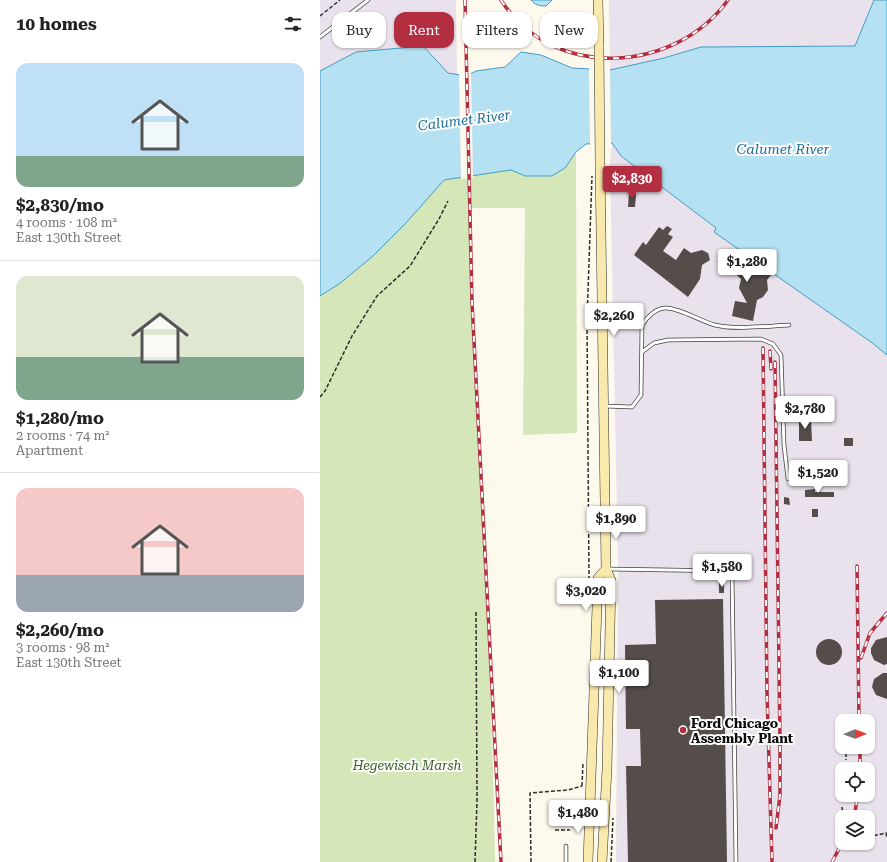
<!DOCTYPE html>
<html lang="en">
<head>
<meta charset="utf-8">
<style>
	:root { --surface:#fff; --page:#f6f6f6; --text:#222; --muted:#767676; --line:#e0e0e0; --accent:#b32e41 }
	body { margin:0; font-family:"Roboto Serif",serif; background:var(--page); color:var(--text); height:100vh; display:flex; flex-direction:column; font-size:15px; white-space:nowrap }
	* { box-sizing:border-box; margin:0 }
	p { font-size:13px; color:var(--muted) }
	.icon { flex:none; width:22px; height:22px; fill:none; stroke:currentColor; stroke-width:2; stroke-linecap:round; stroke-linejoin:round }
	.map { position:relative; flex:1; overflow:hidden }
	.panel { display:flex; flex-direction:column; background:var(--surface); width:320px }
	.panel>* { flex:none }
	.guide { position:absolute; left:12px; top:12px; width:380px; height:36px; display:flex; gap:8px }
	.needle { width:26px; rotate:89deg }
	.tools { position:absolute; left:515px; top:714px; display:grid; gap:8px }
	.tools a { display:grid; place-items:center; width:40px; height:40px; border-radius:8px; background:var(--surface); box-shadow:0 1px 3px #0004; font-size:20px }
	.price { position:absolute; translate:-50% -34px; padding:0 9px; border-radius:4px; background:#fff; color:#222; font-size:13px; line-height:26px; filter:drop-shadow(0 1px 2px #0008) }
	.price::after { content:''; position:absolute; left:50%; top:24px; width:12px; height:9px; margin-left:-6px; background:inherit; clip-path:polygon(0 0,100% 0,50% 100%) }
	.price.current { background:var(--accent); color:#fff }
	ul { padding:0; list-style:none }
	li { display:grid; align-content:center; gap:8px; height:212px; padding:0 16px }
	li+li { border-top:1px solid var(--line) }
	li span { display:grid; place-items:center; height:124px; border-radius:12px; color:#555 }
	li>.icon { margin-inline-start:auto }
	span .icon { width:72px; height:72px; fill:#fffc; stroke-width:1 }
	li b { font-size:17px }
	h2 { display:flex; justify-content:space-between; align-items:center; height:48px; padding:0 16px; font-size:17px }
	.pill { padding:0 14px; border-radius:12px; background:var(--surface); box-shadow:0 1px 3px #0004; font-size:14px; line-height:36px }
	.pill.current { background:var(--accent); color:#fff }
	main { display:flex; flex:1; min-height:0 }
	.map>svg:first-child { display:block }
	.industrial { fill:#e9e1eb; fill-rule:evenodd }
	.green { fill:#d5e6b9 }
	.water { fill:#b5e1f2; stroke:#419dc4 }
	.pier { fill:#fef9ed }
	.building { fill:#544d4a }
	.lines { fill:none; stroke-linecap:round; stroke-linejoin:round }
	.lane-casing { stroke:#3f3f3f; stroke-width:4.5 }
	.secondary-casing { stroke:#2e2e2e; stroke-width:10 }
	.path { stroke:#2e2e2e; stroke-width:1.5; stroke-dasharray:4 2; stroke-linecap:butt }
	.lane { stroke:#fff; stroke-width:3 }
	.secondary { stroke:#fae9ac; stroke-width:9 }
	.rail-casing { stroke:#b32e41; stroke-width:3.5 }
	.rail { stroke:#fff; stroke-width:2; stroke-dasharray:6; stroke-linecap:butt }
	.secondary-bridge-casing { stroke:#2e2e2e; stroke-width:10; stroke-linecap:butt }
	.secondary-bridge { stroke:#fae9ac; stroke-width:9 }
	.poi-dot { fill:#b32e41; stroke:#fff; stroke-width:1.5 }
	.labels { text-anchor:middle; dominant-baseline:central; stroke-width:4; stroke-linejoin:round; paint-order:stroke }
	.poi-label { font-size:13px; font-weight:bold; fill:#0c0c0c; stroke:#fff; text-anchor:start }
	.park-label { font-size:13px; font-style:italic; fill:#346021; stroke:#fff }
	.water-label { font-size:14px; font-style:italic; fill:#1e6e96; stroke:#fff }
</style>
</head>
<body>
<main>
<section class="panel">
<h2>10 homes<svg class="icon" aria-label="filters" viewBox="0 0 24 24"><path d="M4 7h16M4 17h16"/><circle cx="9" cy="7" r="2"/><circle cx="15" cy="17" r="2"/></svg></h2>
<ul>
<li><span style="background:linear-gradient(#bfe0f5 75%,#7fa58c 0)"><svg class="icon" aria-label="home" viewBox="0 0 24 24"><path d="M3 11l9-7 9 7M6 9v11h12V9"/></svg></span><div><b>$2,830/mo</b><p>4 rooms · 108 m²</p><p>East 130th Street</p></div></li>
<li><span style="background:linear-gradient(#dfe7d0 65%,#7fa58c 0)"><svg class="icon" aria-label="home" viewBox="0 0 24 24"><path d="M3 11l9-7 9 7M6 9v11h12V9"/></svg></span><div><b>$1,280/mo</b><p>2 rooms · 74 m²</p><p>Apartment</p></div></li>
<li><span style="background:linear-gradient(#f6c9c9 70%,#9aa5b1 0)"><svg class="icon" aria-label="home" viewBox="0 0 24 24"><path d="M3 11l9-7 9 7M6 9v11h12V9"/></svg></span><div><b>$2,260/mo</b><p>3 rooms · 98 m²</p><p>East 130th Street</p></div></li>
</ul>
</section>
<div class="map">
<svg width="567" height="862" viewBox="0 0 567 862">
	<rect width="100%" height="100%" fill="#fef9ed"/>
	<path class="industrial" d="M0,0H136L137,75L128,74L103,46L36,52L0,71Z
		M289,0H554L535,46L382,47L344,58L290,70Z
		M292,143L301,156L396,228L394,232L551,342L567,355V862H296L298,562L290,164ZM522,721H548V747H522ZM522,769H548V795H522ZM522,817H548V843H522Z"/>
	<path class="green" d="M256,152L257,433L203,435L205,208H149C156,426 172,644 175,862H0V296L19,284L53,256L86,223L124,180L191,170L205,176L245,168Z"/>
	<path class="water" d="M211,0H232L226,6C219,6 215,5 211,0Z
		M554,0H567V355L551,342L394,232L396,228L301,156L292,143L266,144L256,152L245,168L232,176H205L191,170L124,180L86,223L53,256L19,284L0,296V71L36,52L103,46L128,73L146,76L156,71L185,67L201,52L221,55L252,68L290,70L344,58L381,47L535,46Z"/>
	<path class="pier" d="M269,67L290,68L291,145H270Z
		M151,71L153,178L141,179L139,73L146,74Z"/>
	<path class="building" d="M309,193L316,194L315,207H308Z
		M347,226L352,229L348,234L353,237L343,251L356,260L364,248L371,253L382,250L388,253L390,260L382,265L380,279L368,297L314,255L323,242L326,245L339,227L343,230Z
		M402,254L408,256H423L424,254L452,274L447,280L448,290L443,297L437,300L433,321L412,316L415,301L427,303L419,288L421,279L410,269L408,272L398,267L399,262H397Z
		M479,419H491L492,441H479Z
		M524,438H533V446H524Z
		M495,489V492H514V497H485V490Z
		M464,497L469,498L470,505L464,504Z
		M492,509H498V517H492Z
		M399,583H404V593H399Z
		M403,599L407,862H308L306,766H321L320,729H306L305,645L336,644L335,600Z
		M567,637V664L564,665L554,660L551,653V648L556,640Z
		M496 652a13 13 0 1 1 26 0a13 13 0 1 1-26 0Z
		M563,673H567V699L556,695L552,687L554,679Z"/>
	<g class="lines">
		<defs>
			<path id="lane" d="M0,37L48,0
				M322,352L334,343L348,340L441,339L453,344L461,355L464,445L468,479
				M284,406L312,407L321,395L322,325C327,317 336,308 346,308C360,308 382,322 395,325C414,330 448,326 469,325
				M287,569L412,571L416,862
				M246,862V846"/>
			<path id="secondary" d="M278,0L279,46
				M280,165L286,569L291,580L287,769L282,862
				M268,862L278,578L286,569"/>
		</defs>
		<use href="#lane" class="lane-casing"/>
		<use href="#secondary" class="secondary-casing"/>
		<path class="path" d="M0,16L20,0
			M0,397L5,391L32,336L57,296L90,266L119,219L128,201
			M269,580L267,320L272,176
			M526,747V760
			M526,767V769
			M262,786L263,762
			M525,795V799
			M522,807L523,815
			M235,830H250
			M548,837L566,833L567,838
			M155,862L157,800L156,610
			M211,862L210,793L248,790L262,786
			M291,862L293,818"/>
		<use href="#lane" class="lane"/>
		<use href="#secondary" class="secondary"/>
		<defs>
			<path id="rail" d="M145,0L152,302L181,862
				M181,0C232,81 355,74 408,0
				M443,348L447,692L452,862
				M450,351L451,369
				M455,362L460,742V795L456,828
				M537,566L539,721
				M541,658L550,633L567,613
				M540,747V769
				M534,817L538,795
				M512,862L522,843"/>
		</defs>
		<use href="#rail" class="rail-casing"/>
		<use href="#rail" class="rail"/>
		<defs>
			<path id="secondary-bridge" d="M279,46L280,165"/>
		</defs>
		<use href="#secondary-bridge" class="secondary-bridge-casing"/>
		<use href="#secondary-bridge" class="secondary-bridge"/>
	</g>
	<circle class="poi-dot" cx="363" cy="730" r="4"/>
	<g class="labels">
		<g class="poi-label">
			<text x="371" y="723">Ford Chicago<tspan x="371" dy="15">Assembly Plant</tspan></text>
		</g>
		<g class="park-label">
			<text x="87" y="765">Hegewisch Marsh</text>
		</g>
		<g class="water-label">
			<text transform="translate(144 120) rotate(-7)">Calumet River</text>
			<text x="463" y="149">Calumet River</text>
		</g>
	</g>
</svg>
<div class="tools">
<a><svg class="needle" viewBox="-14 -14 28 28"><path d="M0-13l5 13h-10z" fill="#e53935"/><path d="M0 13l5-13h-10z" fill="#767676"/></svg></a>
<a><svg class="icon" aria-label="locate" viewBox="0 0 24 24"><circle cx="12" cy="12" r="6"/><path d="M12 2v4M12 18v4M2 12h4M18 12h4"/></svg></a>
<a><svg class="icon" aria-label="layers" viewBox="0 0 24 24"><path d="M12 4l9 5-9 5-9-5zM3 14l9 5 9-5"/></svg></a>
</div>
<b class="price current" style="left:312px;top:200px">$2,830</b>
<b class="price" style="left:427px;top:283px">$1,280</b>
<b class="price" style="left:294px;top:337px">$2,260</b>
<b class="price" style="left:485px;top:430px">$2,780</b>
<b class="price" style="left:498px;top:494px">$1,520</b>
<b class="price" style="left:296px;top:540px">$1,890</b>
<b class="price" style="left:402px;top:588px">$1,580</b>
<b class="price" style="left:266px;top:612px">$3,020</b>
<b class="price" style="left:299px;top:694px">$1,100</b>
<b class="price" style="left:258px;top:834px">$1,480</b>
<div class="guide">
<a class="pill">Buy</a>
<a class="pill current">Rent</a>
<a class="pill">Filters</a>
<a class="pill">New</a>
</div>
</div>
</main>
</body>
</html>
